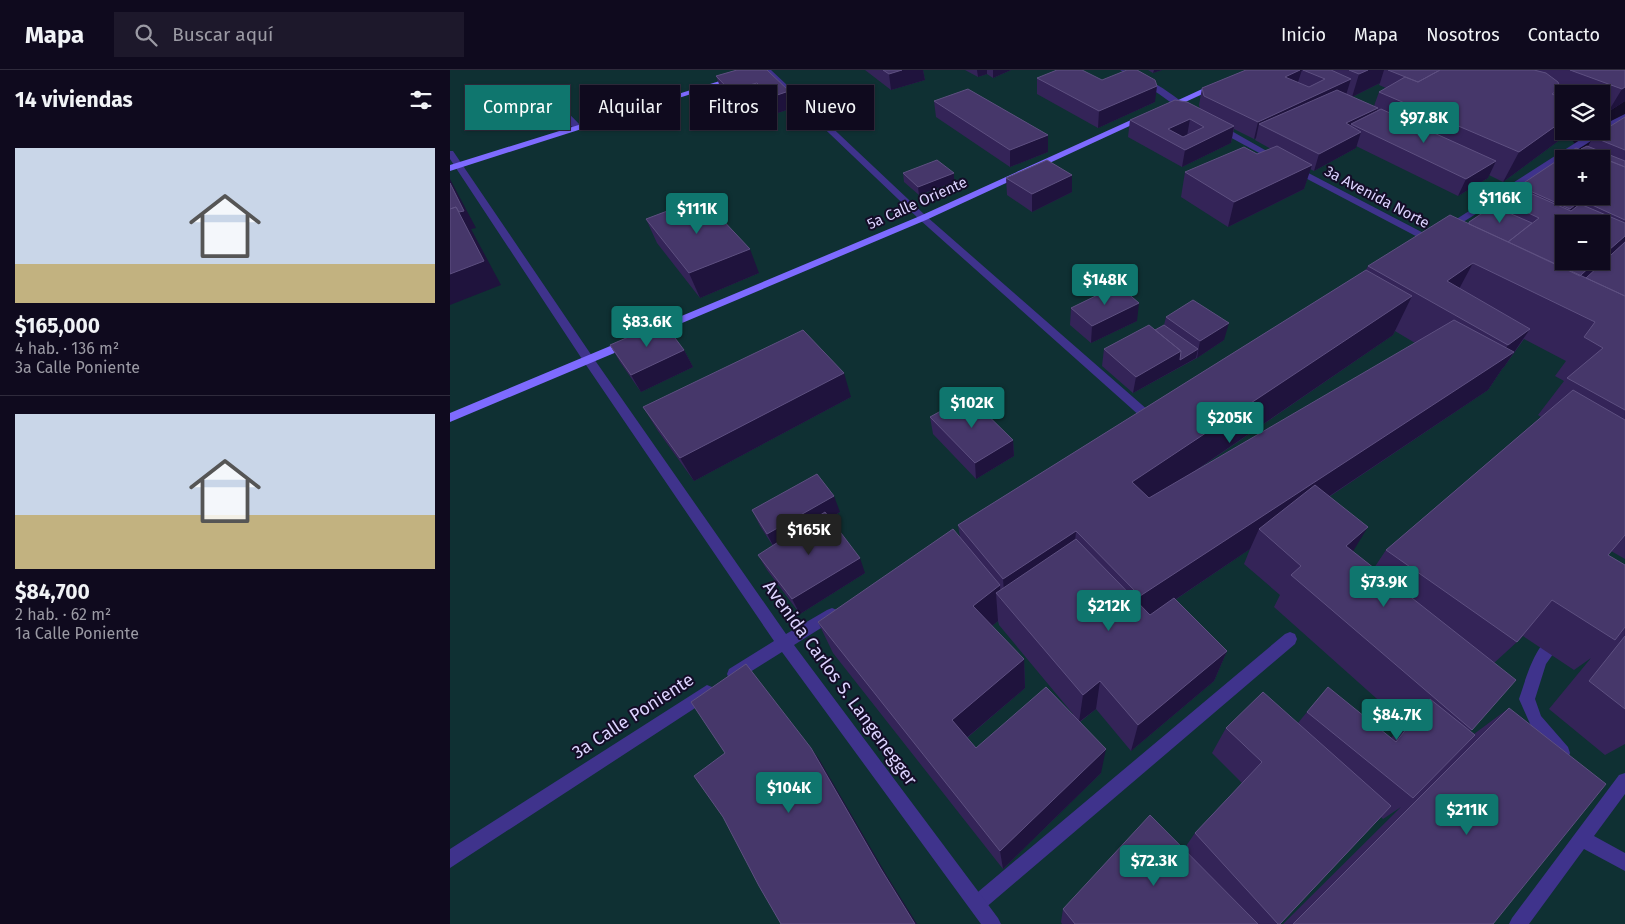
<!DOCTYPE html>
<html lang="es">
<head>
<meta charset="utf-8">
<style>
	:root { --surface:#0f0a1e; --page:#1d182b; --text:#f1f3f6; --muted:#9b9aa4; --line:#2f2b3c; --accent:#0f766e }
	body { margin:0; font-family:"Fira Sans",sans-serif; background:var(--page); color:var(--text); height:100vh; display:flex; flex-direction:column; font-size:19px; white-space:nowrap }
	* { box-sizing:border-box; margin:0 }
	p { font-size:16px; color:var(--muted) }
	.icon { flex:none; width:28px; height:28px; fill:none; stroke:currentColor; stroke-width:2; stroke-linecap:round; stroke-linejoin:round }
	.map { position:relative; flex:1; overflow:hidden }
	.details { display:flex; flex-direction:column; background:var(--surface); width:450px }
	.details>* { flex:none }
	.hud { position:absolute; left:15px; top:15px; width:475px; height:45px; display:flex; gap:10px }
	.fabs { position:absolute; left:1105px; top:15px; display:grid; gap:10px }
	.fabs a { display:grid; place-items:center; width:55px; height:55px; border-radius:0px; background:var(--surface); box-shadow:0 1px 4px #0004,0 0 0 1px var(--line); font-size:25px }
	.price { position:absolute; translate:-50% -42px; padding:0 11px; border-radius:5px; background:var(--accent); color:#fff; font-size:16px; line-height:32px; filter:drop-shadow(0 1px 2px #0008) }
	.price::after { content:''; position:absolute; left:50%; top:30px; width:15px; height:11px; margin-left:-8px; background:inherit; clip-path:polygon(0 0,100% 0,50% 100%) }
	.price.current { background:#222; color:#fff }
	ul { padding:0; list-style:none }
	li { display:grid; align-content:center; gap:10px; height:265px; padding:0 15px }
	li+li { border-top:1px solid var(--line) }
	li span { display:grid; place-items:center; height:155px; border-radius:0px; color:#555 }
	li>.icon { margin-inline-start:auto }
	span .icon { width:90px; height:90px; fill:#fffc; stroke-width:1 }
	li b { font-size:21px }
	h2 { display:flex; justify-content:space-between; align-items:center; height:60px; padding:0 15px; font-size:21px }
	.tag { padding:0 18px; border-radius:0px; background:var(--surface); box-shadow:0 1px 4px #0004,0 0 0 1px var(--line); font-size:18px; line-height:45px }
	.tag.current { background:var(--accent); color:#fff }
	header { display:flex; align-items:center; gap:30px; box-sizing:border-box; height:70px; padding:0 25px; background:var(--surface); border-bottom:1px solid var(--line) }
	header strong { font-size:24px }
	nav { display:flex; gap:28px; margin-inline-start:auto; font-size:18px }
	.search { width:350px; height:45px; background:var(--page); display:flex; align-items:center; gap:12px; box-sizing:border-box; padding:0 18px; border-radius:0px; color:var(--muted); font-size:19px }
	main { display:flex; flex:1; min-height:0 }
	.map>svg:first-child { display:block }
	.green { fill:#0f3033; fill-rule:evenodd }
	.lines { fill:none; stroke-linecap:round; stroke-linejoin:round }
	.lane { fill:#3f338c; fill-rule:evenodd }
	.street { fill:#3f338c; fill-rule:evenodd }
	.secondary { fill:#7e6bff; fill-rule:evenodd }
	.wall { fill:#342458; fill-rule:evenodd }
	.shaded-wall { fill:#1f133d }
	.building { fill:#46376a; stroke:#5e5081; fill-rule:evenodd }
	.labels { text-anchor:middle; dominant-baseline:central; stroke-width:4; stroke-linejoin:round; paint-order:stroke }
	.far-street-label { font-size:15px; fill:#ddd4ff; stroke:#140d28 }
	.street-label { font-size:18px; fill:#ddd4ff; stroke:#140d28 }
</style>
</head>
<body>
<header>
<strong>Mapa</strong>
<div class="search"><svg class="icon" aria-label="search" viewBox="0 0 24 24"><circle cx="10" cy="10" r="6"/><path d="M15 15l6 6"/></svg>Buscar aquí</div>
<nav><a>Inicio</a><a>Mapa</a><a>Nosotros</a><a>Contacto</a></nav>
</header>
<main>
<section class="details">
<h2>14 viviendas<svg class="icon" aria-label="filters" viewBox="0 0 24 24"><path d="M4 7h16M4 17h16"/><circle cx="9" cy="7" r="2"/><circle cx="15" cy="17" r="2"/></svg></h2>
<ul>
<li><span style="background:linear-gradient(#c9d6e8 75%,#c2b280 0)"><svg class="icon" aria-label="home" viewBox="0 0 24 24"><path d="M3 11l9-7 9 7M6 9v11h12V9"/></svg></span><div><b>$165,000</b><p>4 hab. · 136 m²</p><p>3a Calle Poniente</p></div></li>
<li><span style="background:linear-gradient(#c9d6e8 65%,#c2b280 0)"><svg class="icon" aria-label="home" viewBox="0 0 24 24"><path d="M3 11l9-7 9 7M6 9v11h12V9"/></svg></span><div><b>$84,700</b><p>2 hab. · 62 m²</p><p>1a Calle Poniente</p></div></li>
</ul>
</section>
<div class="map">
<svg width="1175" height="854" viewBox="0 0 1175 854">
	<rect width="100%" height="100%" fill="#140d28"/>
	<path class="green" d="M0,0H1074L1114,61H1116L1135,89H1114V126H1151L1175,146V854H0ZM1114,154H1151V191H1114Z"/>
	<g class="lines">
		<path class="lane" d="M90,20H96L131,56V60H125L90,24Z
			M840,562L845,564L847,569L845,574L534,839L528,842L522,839L519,833L522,827L835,564Z
			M1106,563L1111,565L1113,570L1096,594L1085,629L1091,646L1118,677L1120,683L1118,689L1112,691L1106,689L1081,656L1069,629C1076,609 1085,572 1106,563Z"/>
		<path class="street" d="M313,0H321L476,146L699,341L701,344L699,347H691L470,150Z
			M670,0C689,0 728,27 741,40L734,42L709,24Z
			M1175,44V49L1168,54L1175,56V61L1163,57L999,161H993L991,159L1144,61H1151V57L1156,55L1151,53V48L1161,51Z
			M765,55H771L831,89L824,91L765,59Z
			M0,81H3L142,286L336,564L377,540L382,538L387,540L389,544L387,548L344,575L548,848L551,854H531L332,582L289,609L284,611L279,609L277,604L279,599L324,571L134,292L0,89Z
			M845,96L985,169L987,171L985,173H979L842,101L841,99Z
			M257,615L262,617L264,622L262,627L0,798V779Z
			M1175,703V724L1144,766L1175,783V801L1134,779L1079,854H1059L1062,848L1169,705Z"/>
		<path class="secondary" d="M305,0H316L0,101V95Z
			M763,14L770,16L718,40L711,38Z
			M692,45L699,47L476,150L206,264L202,265L197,262L198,260L470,146Z
			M177,269L181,270L182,273L181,276L0,352V343Z"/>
	</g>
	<path class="wall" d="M287,0L339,21L343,38L300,52L272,22L266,6Z
		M415,0H473L475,10L441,20Z
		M515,0H561L543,8L537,4L528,7Z
		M698,0H712L703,3Z
		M796,0H1175V31L1158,42L1151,40V24H1114V25L1107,23L1105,25L1115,66L1053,112L1039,105L1038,108L1008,126L906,76V78L864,101L860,99L854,119L778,157L731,127L735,102L807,84L821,79L805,70L806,68L804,69L784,59L781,73L732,97L678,67L680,50L750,39L749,35L752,18ZM930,13L929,15L936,18L929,22L924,36L902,27Z
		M587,8L652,10L705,32L648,58L587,24Z
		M484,31L598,65V82L560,97L486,47Z
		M1175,47V489L1161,481L1158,485L1175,495V674L1155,685L1099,639L1141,588L1124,600L1073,566L1067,572L1044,593L1022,660L1020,661L1024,664L1059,638L1043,854H833L951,737L933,749L931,747L830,854H612L611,852L613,839L734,779L745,763L792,713L762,683L776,658L848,653L857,642L941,668L954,653L824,537L830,525L794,494L800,479L725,530L777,581L764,611L681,681L646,639L630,652L651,703L553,799L383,583L368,552L510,467L508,455L916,200L918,196L1019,154V152L1043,136L1047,128L1068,118L1069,116L1138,76L1143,67ZM945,261L965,273L744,402L943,265ZM1074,269L1116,291L1105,306L1114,311L1088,345L1091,347L936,480L924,498L903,481L879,427L1038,320L1052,299L1054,297ZM548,551L549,555L623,644L526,678L517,668L575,618L574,589L542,556Z
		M453,103H504V112L469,125L454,112Z
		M556,108L622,122L582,142L557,125Z
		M196,149L309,203L250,228L207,173Z
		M621,238L687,251L641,273L620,255Z
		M716,247L774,270L747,288L683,323L652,296L654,279L705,260L714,255Z
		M160,275L234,280L243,297L191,322L170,292Z
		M401,327L244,411L208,361L193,337Z
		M480,347L563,370L564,386L526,409L483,364Z
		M302,440L390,442L379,448L415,503L350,544L317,500L308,485L323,476L310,456Z"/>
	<path class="shaded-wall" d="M452,0H473L475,10L441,20L439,4Z
		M527,0H537V4L528,7Z
		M543,0H561L543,8Z
		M704,0H712L703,3Z
		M850,0H852L847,15L835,7Z
		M918,0H934L930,13L902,27L909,4Z
		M901,9L896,25L809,54L806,68L804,69L808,52Z
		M307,13L311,29L297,33L292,17Z
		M707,16L705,32L648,58L649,41Z
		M1175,17V31L1158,42L1172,19Z
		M339,21L343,38L300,52L295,36Z
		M928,38L922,55L901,54L897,67L896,53Z
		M740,49L737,66L721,73L718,59Z
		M1114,50V61H1118L1115,66L1053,112L1069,82Z
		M784,56L781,73L732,97L735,80Z
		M911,62L906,78L864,101L869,84Z
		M598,65V82L560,97V80Z
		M1046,91L1038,108L1008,126L1016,109Z
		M862,95L854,119L778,157L784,132Z
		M504,103V112L469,125L468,117Z
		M622,105V122L582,142V124Z
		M0,109L26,158L21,159L51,215L0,235Z
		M1131,130L1116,154L1105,164L1120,139Z
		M1175,166V171L1167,182L1130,215V206L1146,191H1151V187Z
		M300,179L309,203L250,228L239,203Z
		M1023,193L1002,232L997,211Z
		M962,226L943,265L676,448L682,412Z
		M689,233L687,251L641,273L642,256Z
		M779,253L774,270L747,288L750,271Z
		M1080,259L1054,297L1052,299L1038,320L818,467L809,459L800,479L683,558L690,526L1046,293L1058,275Z
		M748,279L746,288L683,323L686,307L731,281Z
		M234,280L243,297L191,322L181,305Z
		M394,303L401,327L244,411L230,388Z
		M563,370L564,386L526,409L525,393Z
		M384,426L390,442L325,479L317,464Z
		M918,457L897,491L896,476Z
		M626,461L623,496L555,534L553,509Z
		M410,488L415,503L350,544L342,529Z
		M550,515L551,530L546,523L548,551L528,567L523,536Z
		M777,581L764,611L681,681L688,655Z
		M574,589L575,618L508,675L502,650Z
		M650,611L646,639L629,652L633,625Z
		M361,678L369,689L437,806L467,854H465L431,799Z
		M656,679L651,703L553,799L550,781Z"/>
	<path class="building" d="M287,0H317L339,21L295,36L266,6ZM307,13L316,22L302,26L292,17Z
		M433,0H452L439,4Z
		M607,0H632L652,10L677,0H687L705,10L707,16L649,41L587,8Z
		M796,0H850L835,7L859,17L875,9L853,0H881L901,9L808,52L754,26L752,18Z
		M899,0H918L909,4Z
		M938,0H990L968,12Z
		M990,0H1084L1096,3L1108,12L1110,17L1108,20L1102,24L1114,29V50L1069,82L929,22L955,7L968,12Z
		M1120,0H1175V17L1172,19Z
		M518,19L598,65L560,80L484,31Z
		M887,20L928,38L896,53L911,62L869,84L809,54Z
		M725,30L737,32L784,56L735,80L680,50ZM740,49L754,57L733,67L718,59Z
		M931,39L1046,91L1016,109L901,54Z
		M1175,47V80L1143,67Z
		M827,76L862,95L784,132L735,102L794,77L807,84Z
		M1137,76L1175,91V97L1131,79Z
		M1126,78L1175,97V150L1131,130L1120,139L1069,116ZM1114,89H1151V126H1114Z
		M487,90L504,103L468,117L453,103Z
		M597,90L622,105L582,124L556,108Z
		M0,113L14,141L9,142L6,137L0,139Z
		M1064,116L1121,141L1130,134L1175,153V166L1151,187V154H1114V191H1146L1130,206L1058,172L1089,148L1047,128Z
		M252,128L300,179L239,203L196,149Z
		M1043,136L1082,153L1058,172L1019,154V152Z
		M6,137L34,191L0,204V139Z
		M1000,145L1175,226V340L1117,308L1153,278L1134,267L1145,252L1023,193L997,211L1080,259L1058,275L918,196Z
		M1175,172V226L1136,208Z
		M916,200L962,226L682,412L699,428L1004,250L1064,282L690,526L626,461L553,509L508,455Z
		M668,215L689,233L642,256L621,238Z
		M743,230L779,253L750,271L716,247Z
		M213,252L234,280L181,305L160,275Z
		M699,255L731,281L686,307L654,279Z
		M714,255L748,279L730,290L731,281L705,260Z
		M353,260L394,303L230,388L193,337Z
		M1123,320L1175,350V465L1158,485L1175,495V557L1165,570L1102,530L1067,572L936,480Z
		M518,326L563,370L525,393L480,347Z
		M367,404L384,426L317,464L302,440Z
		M865,415L918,457L896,476L1066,610L1022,660L841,505L851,496L809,459Z
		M375,442L410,488L342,529L308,485Z
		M503,459L550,515L523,536L574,589L502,650L526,678L596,617L656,679L550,781L368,552Z
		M626,469L700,545L724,528L777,581L688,655L650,611L633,625L546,523Z
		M1175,566V639L1139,611Z
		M296,594L361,678L431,799L465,854H331L309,816L273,747L244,706L275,683L241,632Z
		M878,617L946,672L980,629L1025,665L963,728L857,642Z
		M813,622L941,736L830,854H828L745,763L812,692L776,658Z
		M1059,638L1156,714L1043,854H843Z
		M700,745L808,854H625L613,839Z"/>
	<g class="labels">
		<g class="far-street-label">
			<text transform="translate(927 127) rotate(28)">3a Avenida Norte</text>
			<text transform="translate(467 133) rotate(-24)">5a Calle Oriente</text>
		</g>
		<g class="street-label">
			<text transform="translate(390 613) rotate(54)">Avenida Carlos S. Langenegger</text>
			<text transform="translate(183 646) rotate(-33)">3a Calle Poniente</text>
		</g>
	</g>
</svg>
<div class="fabs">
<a><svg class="icon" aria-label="layers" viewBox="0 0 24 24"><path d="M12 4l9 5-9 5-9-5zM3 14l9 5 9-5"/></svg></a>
<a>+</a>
<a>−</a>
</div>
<b class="price" style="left:974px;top:74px">$97.8K</b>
<b class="price" style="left:1050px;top:154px">$116K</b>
<b class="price" style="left:247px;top:165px">$111K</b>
<b class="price" style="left:655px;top:236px">$148K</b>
<b class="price" style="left:197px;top:278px">$83.6K</b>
<b class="price" style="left:522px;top:359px">$102K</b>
<b class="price" style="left:780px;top:374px">$205K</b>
<b class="price current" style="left:359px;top:486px">$165K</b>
<b class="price" style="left:934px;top:538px">$73.9K</b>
<b class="price" style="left:659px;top:562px">$212K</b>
<b class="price" style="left:947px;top:671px">$84.7K</b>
<b class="price" style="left:339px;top:744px">$104K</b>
<b class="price" style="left:1017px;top:766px">$211K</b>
<b class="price" style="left:704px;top:817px">$72.3K</b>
<div class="hud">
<a class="tag current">Comprar</a>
<a class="tag">Alquilar</a>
<a class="tag">Filtros</a>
<a class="tag">Nuevo</a>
</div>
</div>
</main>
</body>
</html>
